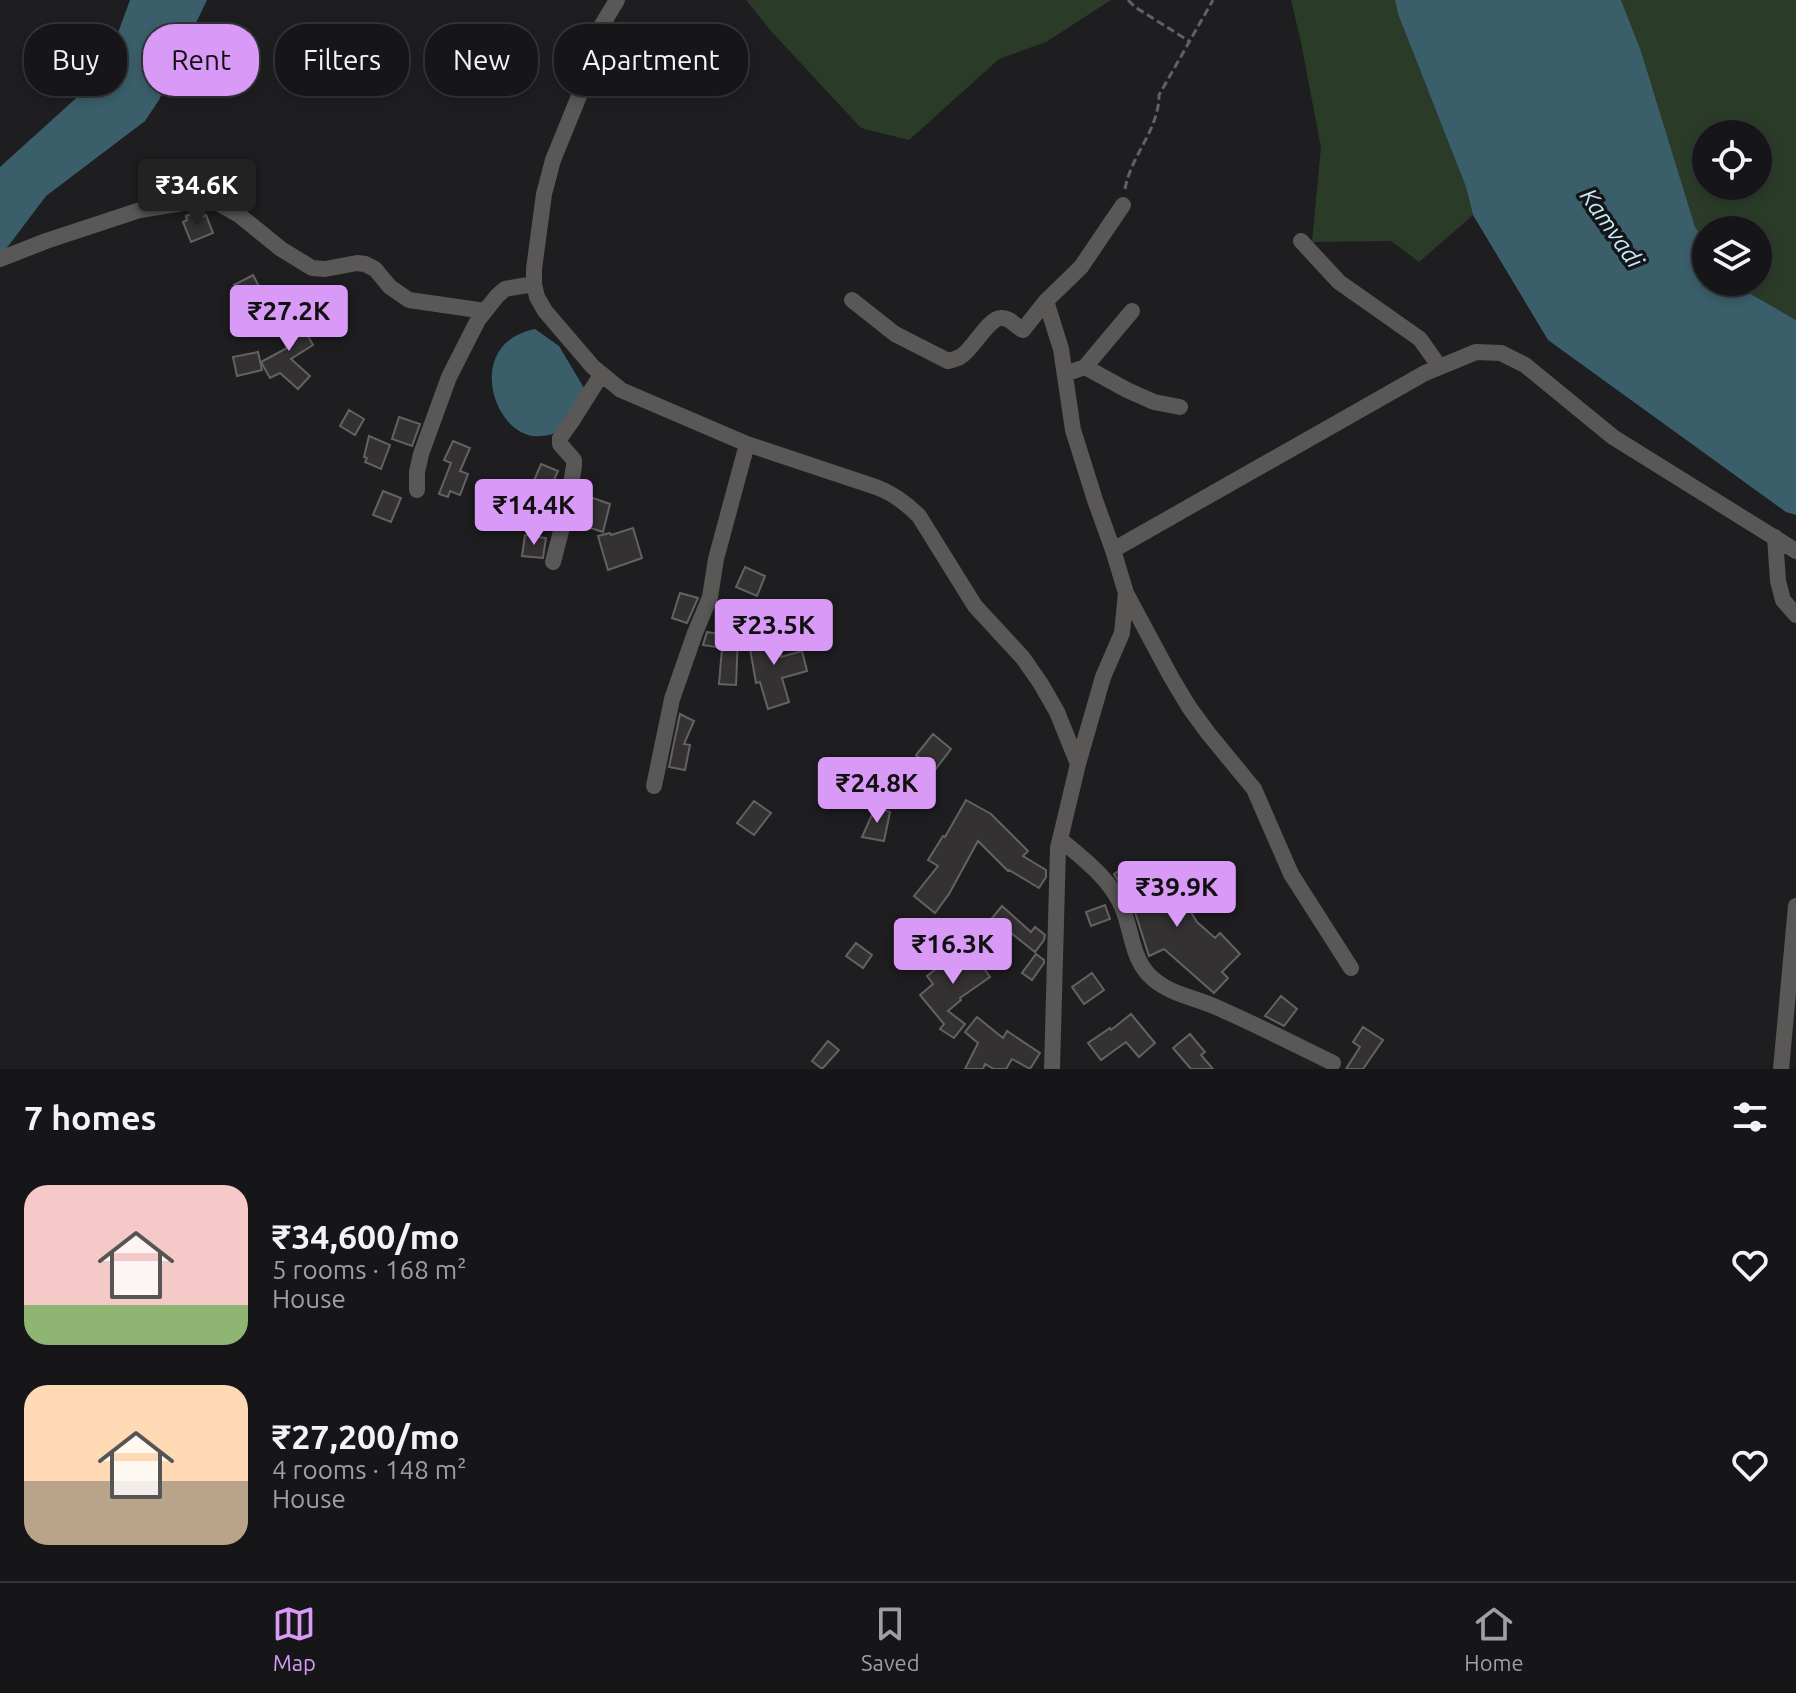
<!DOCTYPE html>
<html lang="en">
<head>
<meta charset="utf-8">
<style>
	:root { --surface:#161618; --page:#232325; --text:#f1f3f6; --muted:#9e9fa2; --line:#353537; --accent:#d99af7 }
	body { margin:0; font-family:Ubuntu,sans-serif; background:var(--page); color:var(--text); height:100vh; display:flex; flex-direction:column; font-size:30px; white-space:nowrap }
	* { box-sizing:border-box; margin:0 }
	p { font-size:26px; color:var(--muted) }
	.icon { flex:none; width:44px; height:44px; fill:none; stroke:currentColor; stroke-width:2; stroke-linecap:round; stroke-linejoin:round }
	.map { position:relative; height:1069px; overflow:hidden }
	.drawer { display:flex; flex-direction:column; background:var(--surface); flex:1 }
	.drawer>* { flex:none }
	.top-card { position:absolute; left:24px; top:24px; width:800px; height:72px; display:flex; gap:16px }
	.buttons { position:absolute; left:1692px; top:120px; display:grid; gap:16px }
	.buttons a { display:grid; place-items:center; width:80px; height:80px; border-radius:50%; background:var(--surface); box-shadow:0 4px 12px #0003,0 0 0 2px var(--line); font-size:40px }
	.price { position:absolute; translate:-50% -68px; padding:0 18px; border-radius:8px; background:var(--accent); color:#111; font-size:26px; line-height:52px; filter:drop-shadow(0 2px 4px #0008) }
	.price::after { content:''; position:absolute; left:50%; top:48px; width:24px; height:18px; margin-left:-12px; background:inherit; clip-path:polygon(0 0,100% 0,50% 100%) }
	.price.current { background:#222; color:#fff }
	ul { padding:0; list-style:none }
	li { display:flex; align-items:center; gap:24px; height:200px; padding:0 24px }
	li span { display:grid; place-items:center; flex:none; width:224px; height:160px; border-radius:24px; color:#555 }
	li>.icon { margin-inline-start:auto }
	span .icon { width:96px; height:96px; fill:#fffc; stroke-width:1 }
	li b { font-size:34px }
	h2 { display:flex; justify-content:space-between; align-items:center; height:96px; padding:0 24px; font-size:34px }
	.pill { padding:0 28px; border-radius:32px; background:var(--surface); box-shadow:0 4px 12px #0003,0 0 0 2px var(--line); font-size:28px; line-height:72px }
	.pill.current { background:var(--accent); color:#111 }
	.dock { display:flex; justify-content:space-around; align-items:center; height:112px; border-top:2px solid var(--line); background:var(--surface); font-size:22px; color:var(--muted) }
	.dock a { display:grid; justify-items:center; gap:4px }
	.dock .current { color:var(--accent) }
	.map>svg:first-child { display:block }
	.green { fill:#2a3c28; fill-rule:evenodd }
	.water { fill:#3a5f6b }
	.building { fill:#343133; stroke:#646163; stroke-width:2 }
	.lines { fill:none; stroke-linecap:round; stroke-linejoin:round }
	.path { stroke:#616062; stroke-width:3; stroke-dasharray:8 4; stroke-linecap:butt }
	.minor { stroke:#595857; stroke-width:16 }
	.labels { text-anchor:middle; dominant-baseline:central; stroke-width:7; stroke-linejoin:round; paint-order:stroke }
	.water-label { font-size:24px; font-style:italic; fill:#c3ebf9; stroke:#151517 }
</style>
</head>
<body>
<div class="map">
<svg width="1796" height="1069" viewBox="0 0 1796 1069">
	<rect width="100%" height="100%" fill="#1e1e20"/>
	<path class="green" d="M746,0H1111L1046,42L999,59L909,140L861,128L771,31Z
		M1291,0H1395L1398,14L1466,187L1473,215L1419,262L1391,241L1312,242L1321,148L1301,42Z
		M1621,0H1796V320L1742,289L1737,282H1758V230H1706V242L1695,228L1641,51ZM1706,134H1758V186H1706Z"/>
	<path class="water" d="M130,0H207L159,100L145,121L46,196L3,253L0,260V167L84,91L111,52Z
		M1395,0H1621L1641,51L1695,227L1706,242V282H1737L1742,289L1796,320V515L1786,512L1548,340L1473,215L1466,187L1398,14Z
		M535,329L559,346L584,388C576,404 569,426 552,434C551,435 541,436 540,436C495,441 461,344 535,329Z"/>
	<path class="building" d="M197,212L201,217L206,215L213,233L191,242L183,222L187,220L186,216Z
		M253,275L262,292L245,300L240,296L234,285Z
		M287,311L297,333L304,329L313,345L291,359L310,376L298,389L280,373L270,378L261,362L287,348L273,318Z
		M258,352L262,370L237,376L233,357Z
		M349,410L364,419L355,435L340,426Z
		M399,417L420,424L412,446L392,439Z
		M369,436L390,445L381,469L365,462L367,458L364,457Z
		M453,441L470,448L460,471L468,474L460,495L450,491L448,497L439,494L451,463L444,460Z
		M541,464L558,471L548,493L532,485Z
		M383,491L401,498L391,522L373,515Z
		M584,495L610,504L603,532L575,523Z
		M633,528L642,558L608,570L598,536L610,533L611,535Z
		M525,535L546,538L543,558L522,556Z
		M745,567L765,576L757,596L736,587Z
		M680,593L698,598L687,623L672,618Z
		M707,632L738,637L736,685L719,684L722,648L703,645Z
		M755,634L782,635L781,657L802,651L807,671L782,678L789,702L768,709L760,682L756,683L748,637H755Z
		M680,714L694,721L684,744L690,745L685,770L669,767Z
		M933,734L951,749L935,770L916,755Z
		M966,800L991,814L1028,851L1023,856L1046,870V877L1039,888L1009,870L1008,871L978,841L949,894L935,913L914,896L938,866L928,860L943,836L945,837Z
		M754,801L771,813L754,835L737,823Z
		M876,806L890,812L884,841L862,837Z
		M1128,865L1141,888L1157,871L1179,892L1197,922L1215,938L1220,933L1240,954L1222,972L1228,978L1214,993L1164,949L1149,956L1132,903L1114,874Z
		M1105,905L1110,919L1091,926L1086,912Z
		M1002,906L1031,932L1035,927L1045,935L1044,940L1035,952L992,918Z
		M856,943L872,955L863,968L846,956Z
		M966,943L990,977L960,998L961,1000L948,1011L965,1024L954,1038L940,1029L944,1024L920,995L933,984L927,976L941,965L939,962Z
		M1036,954L1044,960V963L1032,980L1022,973Z
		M1092,973L1104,990L1084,1004L1072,987Z
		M1281,996L1297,1009L1284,1026L1265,1016Z
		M1131,1014L1155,1043L1139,1057L1126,1042L1101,1060L1088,1043L1110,1028L1111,1030Z
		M977,1017L1003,1038L1007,1031L1040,1053L1030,1069L1012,1059L1006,1069H994L985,1064L983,1069H965L978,1043L965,1032Z
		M1363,1027L1383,1040L1363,1069H1346L1360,1047L1353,1042Z
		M1190,1034L1205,1052L1201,1055L1213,1069H1191L1173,1048Z
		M828,1041L839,1050L822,1069L812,1061Z"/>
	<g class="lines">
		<path class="path" d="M1128,0L1135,7L1189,41
			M1125,189C1131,155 1159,130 1159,95L1213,0"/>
		<path class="minor" d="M617,0L588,48V74L553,160L544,194L534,269V284L537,297L545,311L593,367L621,390L747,444L876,487C893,493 906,503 919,516L975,606L1023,658L1041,684L1057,712L1078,764
			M1301,241L1339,282L1420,339L1439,366
			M0,259L46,241L140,210L207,199L220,204L239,215L281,249L312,268L325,269L357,263L365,264L375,269L390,287L409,300L485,311
			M852,300L895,334L948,361C952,360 956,359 960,357C973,350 987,319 1001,318C1010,317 1016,327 1023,330L1046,301L1081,267L1123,205
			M1046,301L1061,349L1073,430L1095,500L1113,550
			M1085,367L1132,311
			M1065,374L1085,367L1127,390L1154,402L1180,407
			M417,490V472L421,454L449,377L478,320L497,296L505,289L534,284
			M1775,537L1778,581L1783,600L1796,615
			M553,562L567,508L574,466V460L560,444V438L572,421L601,375
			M1126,593L1171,677L1189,707L1208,733L1254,789L1291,874L1351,968
			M654,786L672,699L695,633L710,597L716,559L747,444
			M1060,839C1083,859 1110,878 1122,907C1132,930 1131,956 1149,975C1166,993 1193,997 1216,1007C1255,1024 1294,1044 1333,1063
			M1052,1069L1058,848L1078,764L1103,677L1122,633L1126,593L1113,550L1425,373L1476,352L1501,353L1525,365L1613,437L1796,551
			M1781,1069L1796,906"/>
	</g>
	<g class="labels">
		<g class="water-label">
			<text transform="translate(1612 228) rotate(55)">Kamvadi</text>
		</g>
	</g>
</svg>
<div class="buttons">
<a><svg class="icon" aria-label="locate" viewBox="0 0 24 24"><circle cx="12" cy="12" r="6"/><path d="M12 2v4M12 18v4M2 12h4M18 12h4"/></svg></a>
<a><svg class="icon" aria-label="layers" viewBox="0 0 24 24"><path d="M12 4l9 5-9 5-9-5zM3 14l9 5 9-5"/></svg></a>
</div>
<b class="price current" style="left:197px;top:227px">₹34.6K</b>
<b class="price" style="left:289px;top:353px">₹27.2K</b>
<b class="price" style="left:534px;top:547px">₹14.4K</b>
<b class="price" style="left:774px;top:667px">₹23.5K</b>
<b class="price" style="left:877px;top:825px">₹24.8K</b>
<b class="price" style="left:1177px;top:929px">₹39.9K</b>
<b class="price" style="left:953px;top:986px">₹16.3K</b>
<div class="top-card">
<a class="pill">Buy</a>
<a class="pill current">Rent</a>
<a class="pill">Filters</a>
<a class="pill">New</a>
<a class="pill">Apartment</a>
</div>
</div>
<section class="drawer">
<h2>7 homes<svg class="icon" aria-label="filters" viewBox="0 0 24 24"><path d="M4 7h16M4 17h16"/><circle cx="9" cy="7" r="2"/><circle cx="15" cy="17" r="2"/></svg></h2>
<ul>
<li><span style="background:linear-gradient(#f6c9c9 75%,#8fb573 0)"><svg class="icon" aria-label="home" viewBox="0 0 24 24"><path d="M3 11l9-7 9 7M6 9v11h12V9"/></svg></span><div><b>₹34,600/mo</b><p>5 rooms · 168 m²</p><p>House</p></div><svg class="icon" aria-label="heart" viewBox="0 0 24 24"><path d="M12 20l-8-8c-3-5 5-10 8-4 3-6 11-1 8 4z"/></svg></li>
<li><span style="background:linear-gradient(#ffd9b3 60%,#b9a48a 0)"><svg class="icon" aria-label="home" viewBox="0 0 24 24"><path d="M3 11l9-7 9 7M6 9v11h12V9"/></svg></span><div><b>₹27,200/mo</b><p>4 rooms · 148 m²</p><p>House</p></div><svg class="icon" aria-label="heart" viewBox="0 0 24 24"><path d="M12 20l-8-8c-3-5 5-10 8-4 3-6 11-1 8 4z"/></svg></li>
</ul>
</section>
<nav class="dock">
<a class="current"><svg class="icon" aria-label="map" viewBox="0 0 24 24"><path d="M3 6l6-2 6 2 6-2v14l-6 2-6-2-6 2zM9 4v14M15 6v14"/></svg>Map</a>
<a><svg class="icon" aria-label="saved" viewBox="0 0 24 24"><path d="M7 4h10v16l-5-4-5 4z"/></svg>Saved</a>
<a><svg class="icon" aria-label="home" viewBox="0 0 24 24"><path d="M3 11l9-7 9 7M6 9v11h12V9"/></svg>Home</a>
</nav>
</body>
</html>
